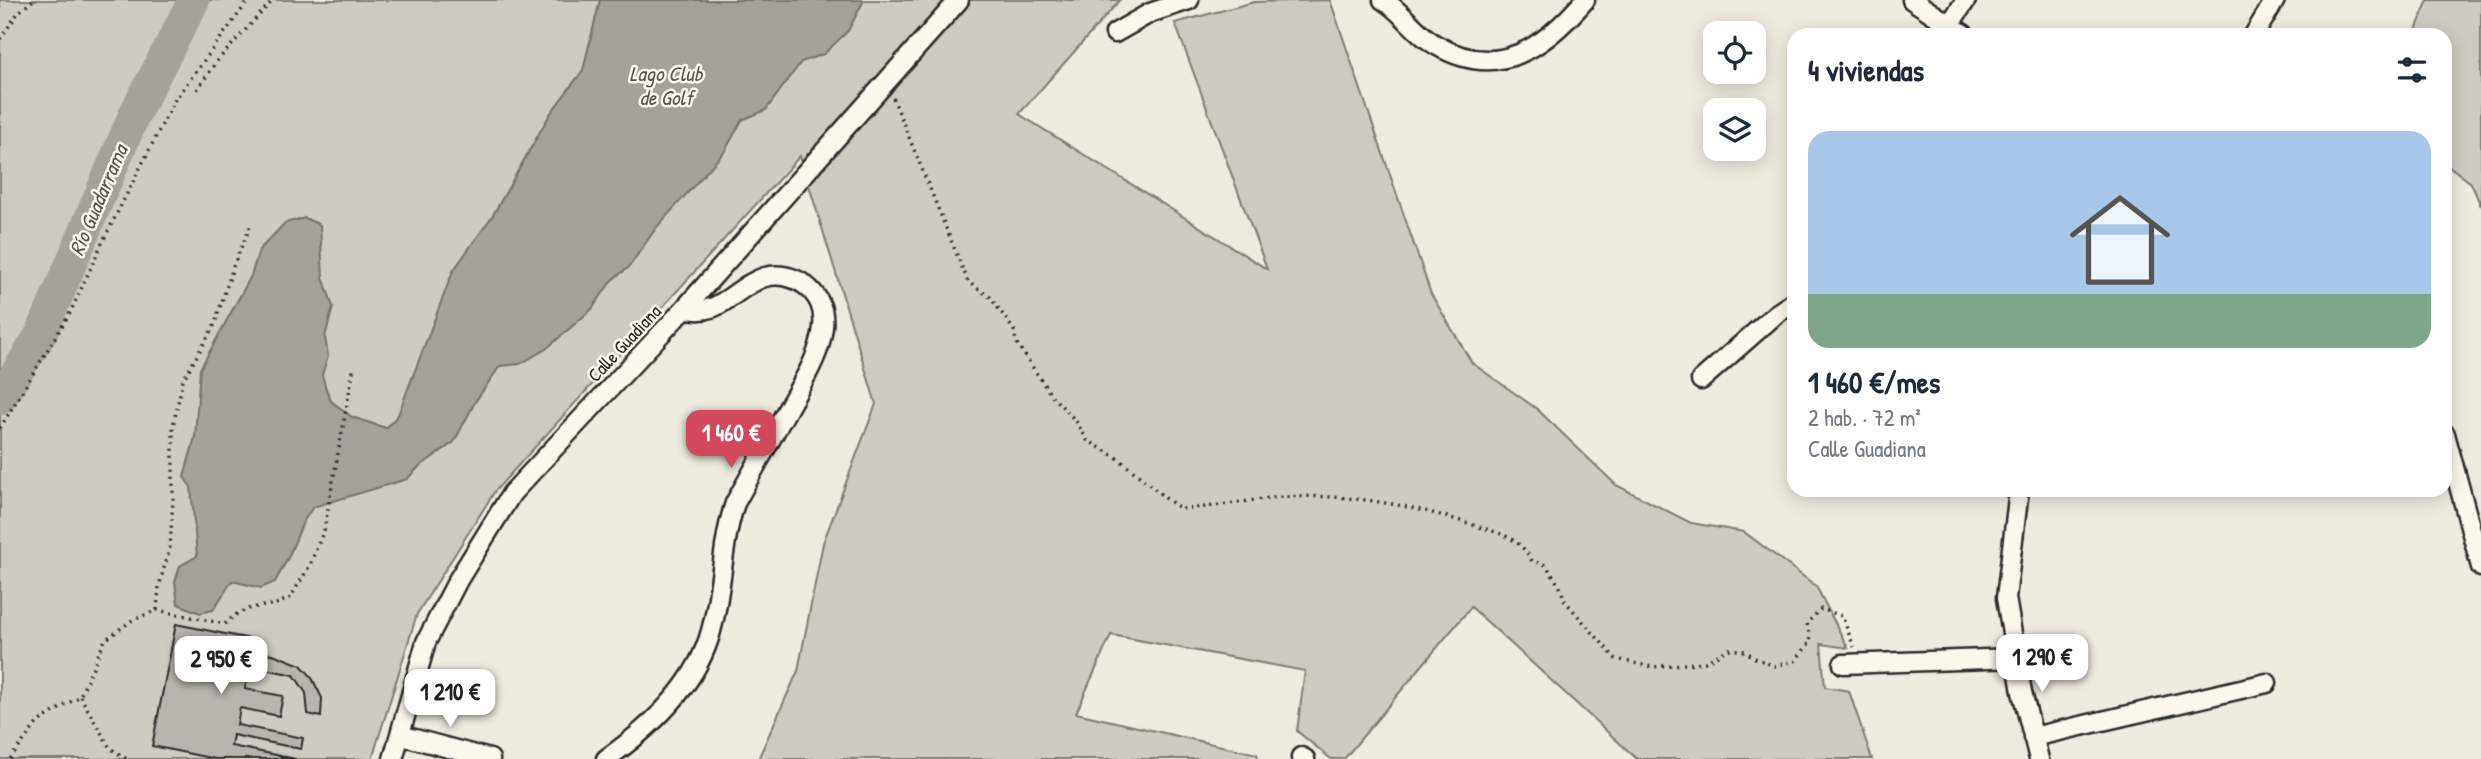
<!DOCTYPE html>
<html lang="es">
<head>
<meta charset="utf-8">
<style>
	:root { --surface:#fff; --page:#f6f6f7; --text:#1f2937; --muted:#747a83; --line:#e0e1e3; --accent:#d1495b }
	body { margin:0; font-family:"Patrick Hand",sans-serif; background:var(--page); color:var(--text); height:100vh; display:flex; flex-direction:column; font-size:26px; white-space:nowrap }
	* { box-sizing:border-box; margin:0 }
	p { font-size:23px; color:var(--muted) }
	.icon { flex:none; width:38px; height:38px; fill:none; stroke:currentColor; stroke-width:2; stroke-linecap:round; stroke-linejoin:round }
	.map { position:relative; flex:1; overflow:hidden }
	.details { position:absolute; left:1787px; top:28px; width:665px; height:469px; display:flex; flex-direction:column; background:var(--surface); border-radius:21px; box-shadow:0 4px 18px #0003 }
	.details>* { flex:none }
	.controls { position:absolute; left:1703px; top:21px; display:grid; gap:14px }
	.controls a { display:grid; place-items:center; width:63px; height:63px; border-radius:14px; background:var(--surface); box-shadow:0 4px 18px #0003; font-size:35px }
	.price { position:absolute; translate:-50% -60px; padding:0 16px; border-radius:14px; background:#fff; color:#222; font-size:23px; line-height:46px; filter:drop-shadow(0 2px 4px #0008) }
	.price::after { content:''; position:absolute; left:50%; top:42px; width:21px; height:16px; margin-left:-10px; background:inherit; clip-path:polygon(0 0,100% 0,50% 100%) }
	.price.on { background:var(--accent); color:#fff }
	ul { padding:0; list-style:none }
	li { display:grid; align-content:center; gap:14px; height:371px; padding:0 21px }
	li+li { border-top:2px solid var(--line) }
	li span { display:grid; place-items:center; height:217px; border-radius:21px; color:#555 }
	li>.icon { margin-inline-start:auto }
	span .icon { width:126px; height:126px; fill:#fffc; stroke-width:1 }
	li b { font-size:30px }
	h2 { display:flex; justify-content:space-between; align-items:center; height:84px; padding:0 21px; font-size:30px }
	.map>svg:first-child { display:block }
	.green { fill:#cecbc2; stroke:#7c7b76; stroke-width:2 }
	.water { fill:#a4a29a; stroke:#74726e; stroke-width:2 }
	.lines { fill:none; stroke-linecap:round; stroke-linejoin:round }
	.river { stroke:#a4a29a; stroke-width:32 }
	.building { fill:#b8b5ae; stroke:#2b2b2b; stroke-width:2 }
	.minor-casing { stroke:#2b2b2b; stroke-width:23 }
	.path { stroke:#2b2b2b; stroke-width:3.5; stroke-dasharray:2 5; stroke-linecap:butt }
	.minor { stroke:#fbf7ec; stroke-width:18 }
	.labels { text-anchor:middle; dominant-baseline:central; stroke-width:5; stroke-linejoin:round; paint-order:stroke }
	.street-label { font-size:19px; fill:#2b2b2b; stroke:#fbf7ec }
	.water-label { font-size:21px; font-style:italic; fill:#555552; stroke:#fbf7ec }
</style>
</head>
<body>
<div class="map">
<svg width="2481" height="759" viewBox="0 0 2481 759">
	<rect width="100%" height="100%" fill="#eeebe0"/>
	<filter id="ink" filterUnits="userSpaceOnUse"><feTurbulence type="fractalNoise" baseFrequency=".0143" numOctaves="2"/><feDisplacementMap in="SourceGraphic" scale="14" xChannelSelector="R" yChannelSelector="G"/><feConvolveMatrix kernelMatrix="1 2 1 2 8 2 1 2 1" color-interpolation-filters="sRGB"/></filter>
	<g filter="url(#ink)">
		<path class="green" d="M0,0H1120L1019,114L1267,269L1175,23L1254,2L1330,0L1431,294L1472,363L1537,409L1616,485L1691,523L1744,532L1816,586L1848,648L1821,644L1825,687L1849,691L1872,759H1637L1471,607L1344,759H1331L1297,731L1305,671L1111,635L1076,713L1257,754L1258,759H758L798,671L823,543L876,404L800,156L495,491L417,614L372,759H0Z
			M2428,0H2481V206L2471,183L2445,163V35H2414Z"/>
		<path class="water" d="M600,0H864L848,31L824,54L801,62L766,110L742,120L725,151L656,228L629,267L612,280L592,309L546,349L520,364L500,366L475,402L454,442L419,467L407,479L313,507L303,522L288,558L275,582L261,588L232,581L213,610L200,613L178,604L175,582L180,566L197,556L191,487L184,477L195,437L200,369L251,276L259,250L285,223L305,218L320,225L323,277L333,307L325,337L328,356L322,375L326,389L331,401L352,417L386,428L398,415L453,271L493,215L550,114L583,70Z"/>
		<g class="lines">
			<path class="river" d="M0,399L41,334L135,113L194,0"/>
		</g>
		<path class="building" d="M176,624L255,640L252,652L273,654L301,665L311,676L322,698L321,717L308,714L306,693L294,675L250,666L245,689L283,696L279,716L240,708L237,725L303,738L301,749L233,735L231,746L296,759H215L152,746Z"/>
		<g class="lines">
			<defs>
				<path id="minor" d="M1383,0C1403,12 1416,34 1436,45C1498,81 1544,48 1585,0
					M1912,0L1965,35
					M1949,25L1966,0
					M1115,33L1150,13L1189,0
					M2254,35L2275,0
					M1701,380L1776,314L1794,302
					M2445,434L2481,567
					M2019,490L2006,598L2022,692L2039,759
					M1843,664L2016,658
					M400,735L490,759
					M2033,737L2267,683
					M1301,757L1305,759
					M393,759L426,642L458,580L512,493L685,308L959,0
					M606,759C650,728 697,685 711,631C723,589 721,545 735,503C752,472 770,441 787,410C801,384 820,357 823,327C825,309 819,296 805,285C794,277 779,273 765,277C735,286 719,319 685,308"/>
			</defs>
			<use href="#minor" class="minor-casing"/>
			<path class="path" d="M0,39L18,13L33,0
				M197,90L217,61L273,0
				M893,98L968,282L990,297L1014,330L1016,342L1051,395L1076,421L1087,440L1119,459L1164,497L1181,509C1212,508 1241,501 1271,498C1338,492 1407,503 1470,524C1497,533 1518,535 1532,561L1546,565L1560,587L1565,601L1616,659L1652,667L1705,662L1729,649L1745,651L1755,658L1774,666L1795,661L1811,641L1807,623L1821,609L1842,616L1854,647
				M0,428L70,313L104,239L174,101L249,0
				M157,610L159,586L170,547L173,499V426L183,380L214,326L234,264L251,225
				M80,696L110,748L127,759
				M10,759L38,722L80,696L105,640L131,621L157,610L225,624L235,615L251,608L276,604L290,598L309,567L324,530L354,366"/>
			<use href="#minor" class="minor"/>
		</g>
	</g>
	<g class="labels">
		<g class="street-label">
			<text transform="translate(624 343) rotate(-47)">Calle Guadiana</text>
		</g>
		<g class="water-label">
			<text x="666" y="73">Lago Club<tspan x="666" dy="24">de Golf</tspan></text>
			<text transform="translate(98 200) rotate(-67)">Río Guadarrama</text>
		</g>
	</g>
</svg>
<div class="controls">
<a><svg class="icon" aria-label="locate" viewBox="0 0 24 24"><circle cx="12" cy="12" r="6"/><path d="M12 2v4M12 18v4M2 12h4M18 12h4"/></svg></a>
<a><svg class="icon" aria-label="layers" viewBox="0 0 24 24"><path d="M12 4l9 5-9 5-9-5zM3 14l9 5 9-5"/></svg></a>
</div>
<b class="price on" style="left:731px;top:470px">1 460 €</b>
<b class="price" style="left:2042px;top:694px">1 290 €</b>
<b class="price" style="left:221px;top:696px">2 950 €</b>
<b class="price" style="left:450px;top:729px">1 210 €</b>
<section class="details">
<h2>4 viviendas<svg class="icon" aria-label="filters" viewBox="0 0 24 24"><path d="M4 7h16M4 17h16"/><circle cx="9" cy="7" r="2"/><circle cx="15" cy="17" r="2"/></svg></h2>
<ul>
<li><span style="background:linear-gradient(#a9c7e8 75%,#7fa58c 0)"><svg class="icon" aria-label="home" viewBox="0 0 24 24"><path d="M3 11l9-7 9 7M6 9v11h12V9"/></svg></span><div><b>1 460 €/mes</b><p>2 hab. · 72 m²</p><p>Calle Guadiana</p></div></li>
</ul>
</section>
</div>
</body>
</html>
